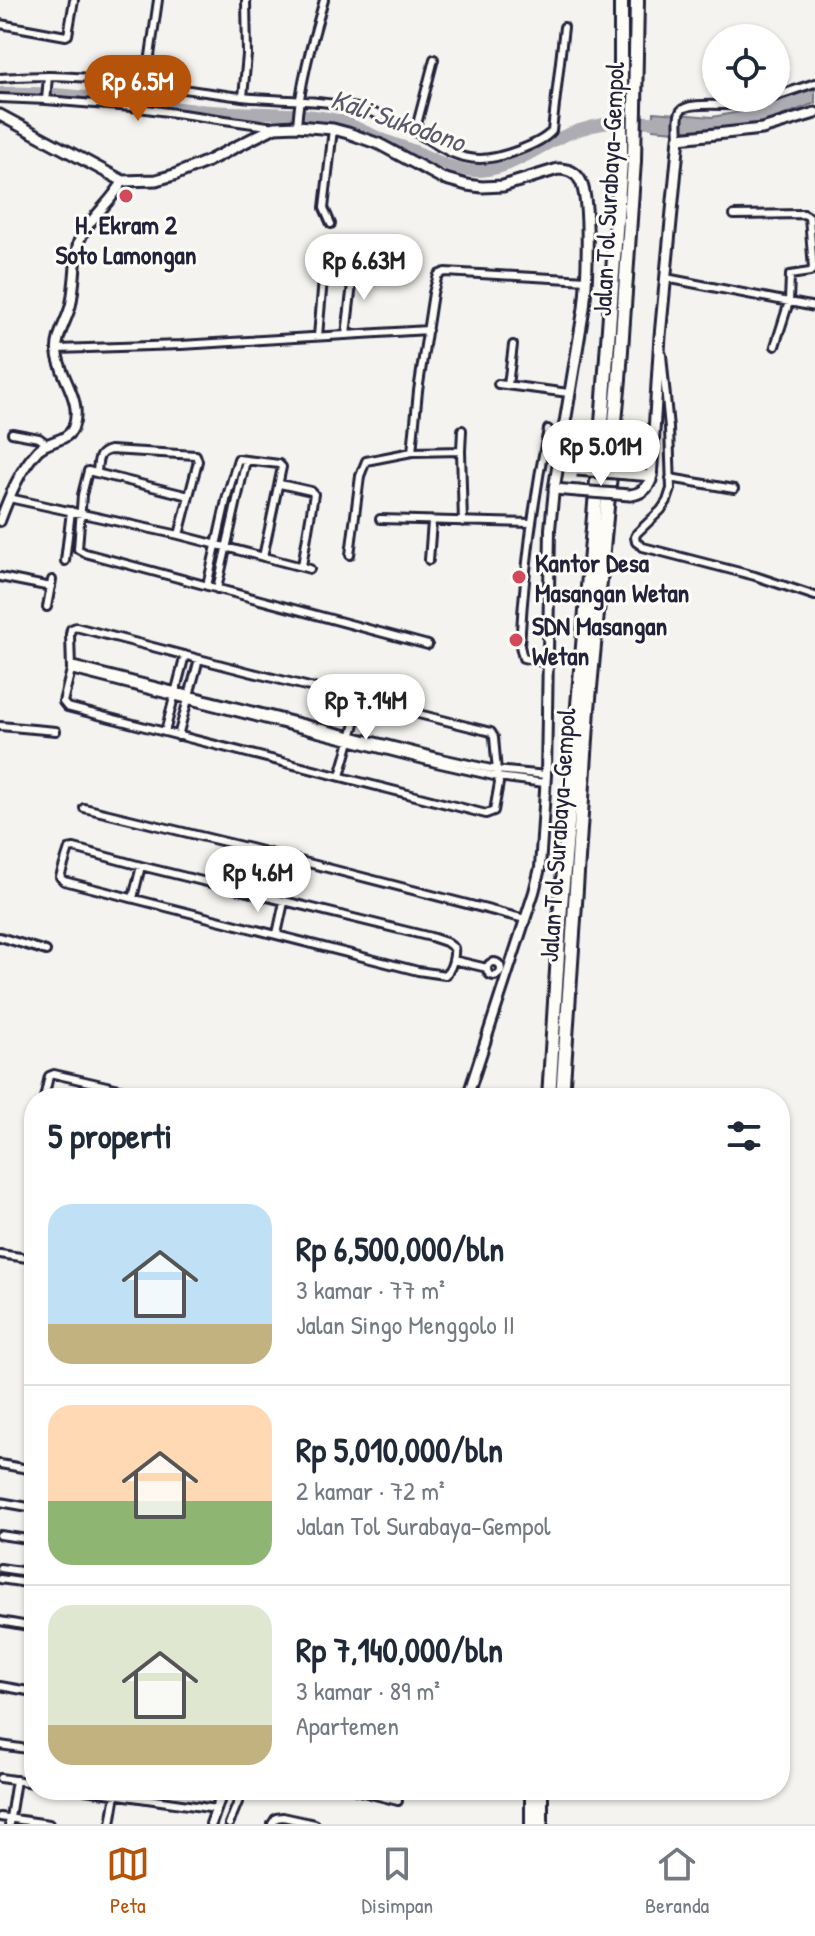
<!DOCTYPE html>
<html lang="id">
<head>
<meta charset="utf-8">
<style>
	:root { --surface:#fff; --page:#f6f6f7; --text:#1f2937; --muted:#747a83; --line:#e0e1e3; --accent:#b45309 }
	body { margin:0; font-family:"Patrick Hand",sans-serif; background:var(--page); color:var(--text); height:100vh; display:flex; flex-direction:column; font-size:30px; white-space:nowrap }
	* { box-sizing:border-box; margin:0 }
	p { font-size:26px; color:var(--muted) }
	.icon { flex:none; width:44px; height:44px; fill:none; stroke:currentColor; stroke-width:2; stroke-linecap:round; stroke-linejoin:round }
	.map { position:relative; flex:1; overflow:hidden }
	.drawer { position:absolute; left:24px; top:1088px; width:766px; height:712px; display:flex; flex-direction:column; background:var(--surface); border-radius:32px; box-shadow:0 2px 6px #0004 }
	.drawer>* { flex:none }
	.buttons { position:absolute; left:702px; top:24px; display:grid; gap:16px }
	.buttons a { display:grid; place-items:center; width:88px; height:88px; border-radius:50%; background:var(--surface); box-shadow:0 2px 6px #0004; font-size:40px }
	.price { position:absolute; translate:-50% -68px; padding:0 18px; border-radius:28px; background:#fff; color:#222; font-size:26px; line-height:52px; filter:drop-shadow(0 2px 4px #0008) }
	.price::after { content:''; position:absolute; left:50%; top:48px; width:24px; height:18px; margin-left:-12px; background:inherit; clip-path:polygon(0 0,100% 0,50% 100%) }
	.price.active { background:var(--accent); color:#fff }
	ul { padding:0; list-style:none }
	li { display:flex; align-items:center; gap:24px; height:200px; padding:0 24px }
	li+li { border-top:2px solid var(--line) }
	li span { display:grid; place-items:center; flex:none; width:224px; height:160px; border-radius:24px; color:#555 }
	li>.icon { margin-inline-start:auto }
	span .icon { width:96px; height:96px; fill:#fffc; stroke-width:1 }
	li b { font-size:34px }
	h2 { display:flex; justify-content:space-between; align-items:center; height:96px; padding:0 24px; font-size:34px }
	.tab-bar { display:flex; justify-content:space-around; align-items:center; height:112px; border-top:2px solid var(--line); background:var(--surface); font-size:22px; color:var(--muted) }
	.tab-bar a { display:grid; justify-items:center; gap:4px }
	.tab-bar .active { color:var(--accent) }
	.map>svg:first-child { display:block }
	.water { fill:#acacb2; stroke:#757582; stroke-width:2 }
	.lines { fill:none; stroke-linecap:round; stroke-linejoin:round }
	.river { stroke:#acacb2; stroke-width:12 }
	.minor-casing { stroke:#22223b; stroke-width:12 }
	.tertiary-casing { stroke:#22223b; stroke-width:14 }
	.secondary-casing { stroke:#22223b; stroke-width:15 }
	.motorway-casing { stroke:#22223b; stroke-width:18 }
	.minor { stroke:#fdfcf7; stroke-width:6 }
	.tertiary { stroke:#fdfcf7; stroke-width:8 }
	.secondary { stroke:#fdfcf7; stroke-width:9 }
	.motorway { stroke:#fdfcf7; stroke-width:12 }
	.secondary-bridge-casing { stroke:#22223b; stroke-width:15; stroke-linecap:butt }
	.secondary-bridge { stroke:#fdfcf7; stroke-width:9 }
	.poi-dot { fill:#d1495b; stroke:#fdfcf7; stroke-width:3 }
	.labels { text-anchor:middle; dominant-baseline:central; stroke-width:6; stroke-linejoin:round; paint-order:stroke }
	.street-label { font-size:26px; fill:#22223b; stroke:#fdfcf7 }
	.poi-label { font-size:26px; font-weight:bold; fill:#22223b; stroke:#fdfcf7; text-anchor:start }
	.water-label { font-size:28px; font-style:italic; fill:#59596b; stroke:#fdfcf7 }
</style>
</head>
<body>
<div class="map">
<svg width="815" height="1824" viewBox="0 0 815 1824">
	<rect width="100%" height="100%" fill="#f4f3ef"/>
	<filter id="ink" filterUnits="userSpaceOnUse"><feTurbulence type="fractalNoise" baseFrequency=".0125" numOctaves="2"/><feDisplacementMap in="SourceGraphic" scale="16" xChannelSelector="R" yChannelSelector="G"/><feConvolveMatrix kernelMatrix="1 2 1 2 8 2 1 2 1" color-interpolation-filters="sRGB"/></filter>
	<g filter="url(#ink)">
		<path class="water" d="M815,88V103L756,126L676,131L653,129L654,112L712,117L756,109Z"/>
		<g class="lines">
			<path class="river" d="M0,93C71,90 140,106 211,111C253,114 296,111 338,120C349,123 360,130 371,134C387,142 405,147 422,154C438,161 455,170 473,171C510,172 536,147 568,134C603,120 632,120 669,123"/>
			<defs>
				<path id="minor" d="M0,24L66,36L68,35L74,0
					M0,78C16,77 33,76 49,76C114,77 178,89 242,97C281,101 319,99 357,108C376,113 397,121 414,131C436,144 451,158 480,159C498,159 540,145 552,131L564,27
					M146,84L158,0
					M776,96L815,83
					M243,97L247,55L246,0
					M0,98L46,100L132,107L275,127
					M46,100L48,76
					M297,126C300,82 312,42 324,0
					M415,132L434,59
					M679,138C679,131 677,118 680,112C685,101 725,106 737,105C748,104 758,101 768,98
					M734,215L804,214L809,217L813,269L810,272L790,275L789,302L775,346
					M331,224L324,208L333,129
					M666,278L815,307
					M346,335L354,267
					M318,336L324,268
					M57,349L181,345L428,330
					M662,355L669,428L671,489L667,501L661,510L637,533L635,537L636,542L643,547L755,576L815,596
					M498,384L569,393
					M508,385L513,345
					M462,430L461,451L463,522
					M12,433L39,438L47,444
					M412,452L418,391L433,293L438,275L445,272L587,280
					M97,473C98,461 97,453 110,450L196,455L198,461L179,535
					M670,478L734,489
					M280,484L311,491L314,494L302,566
					M189,496L88,471L82,495L78,549L85,553L428,645
					M9,498L179,535L310,569
					M380,519L532,523
					M350,555L360,476L366,461L412,452L461,451
					M429,560L432,522
					M65,561L71,511
					M0,577L51,587
					M207,586L227,496L238,459L279,464L282,467L263,557
					M217,589L246,460
					M47,607L52,580
					M76,627L249,672L491,732L494,737L497,772L499,783L494,811L486,814L67,707L63,702L71,670L70,634L71,629Z
					M547,663L523,658L520,646C524,573 533,501 548,429
					M71,665L437,757L496,770L546,775
					M71,670L436,763L498,777L545,783
					M0,726L56,731
					M165,732L185,655
					M178,736L199,659
					M340,776L362,699
					M84,808L250,848L525,919
					M74,848L141,866L431,937L446,942L454,948C455,955 452,970 445,975L418,971L64,881L60,877L69,849Z
					M133,898L141,866
					M277,934L284,902
					M0,937L46,951
					M453,960L487,968
					M487 969a7 7 0 1 1 14 0a7 7 0 1 1-14 0Z
					M44,1098L49,1076L54,1074L159,1098
					M0,1254L34,1259
					M0,1464L34,1470
					M0,1502L34,1508
					M0,1535L34,1540
					M0,1568L34,1573
					M0,1579L34,1584
					M0,1621L34,1627
					M0,1686L34,1692
					M0,1745L34,1750
					M0,1778L34,1783
					M85,1790L216,1809
					M355,1790L398,1801
					M388,1790L400,1793
					M0,1817L49,1824
					M9,1824L16,1780
					M111,1824L116,1794
					M229,1824L243,1790
					M272,1824L276,1818L283,1817L315,1824"/>
				<path id="tertiary" d="M0,521C9,497 20,469 38,450C48,440 67,442 73,428C84,400 59,377 57,351C56,335 68,319 71,304C75,284 75,263 78,243C88,219 111,203 123,181
					M467,1098L534,892L540,868L546,775L550,529L554,489
					M211,1824L223,1790"/>
				<path id="secondary" d="M0,115L123,181L156,180L174,175L206,162L275,127L297,126L333,129L348,133L379,144L442,178L467,185L482,187L503,186L558,169C567,169 575,171 580,180C591,199 587,283 584,308L554,489L578,491
					M628,474L652,476
					M630,495C640,494 647,490 651,480L660,336L679,138L762,129L815,113"/>
				<path id="motorway" d="M549,1098L561,906L604,398L621,161V0
					M562,1098L588,709L619,379L634,161L637,0
					M532,1824V1790
					M541,1824V1790"/>
			</defs>
			<use href="#minor" class="minor-casing"/>
			<use href="#tertiary" class="tertiary-casing"/>
			<use href="#secondary" class="secondary-casing"/>
			<use href="#motorway" class="motorway-casing"/>
			<use href="#minor" class="minor"/>
			<use href="#tertiary" class="tertiary"/>
			<use href="#secondary" class="secondary"/>
			<use href="#motorway" class="motorway"/>
			<defs>
				<path id="secondary-bridge" d="M577,470L628,474
					M578,491L630,495"/>
			</defs>
			<use href="#secondary-bridge" class="secondary-bridge-casing"/>
			<use href="#secondary-bridge" class="secondary-bridge"/>
		</g>
	</g>
	<g class="poi-dot">
		<circle cx="126" cy="196" r="8"/>
		<circle cx="519" cy="577" r="8"/>
		<circle cx="516" cy="640" r="8"/>
	</g>
	<g class="labels">
		<g class="street-label">
			<text transform="translate(608 189) rotate(-87)">Jalan Tol Surabaya–Gempol</text>
			<text transform="translate(557 835) rotate(-86)">Jalan Tol Surabaya–Gempol</text>
		</g>
		<g class="poi-label">
			<text x="126" y="224" text-anchor="middle">H. Ekram 2<tspan x="126" dy="30">Soto Lamongan</tspan></text>
			<text x="535" y="562">Kantor Desa<tspan x="535" dy="30">Masangan Wetan</tspan></text>
			<text x="532" y="625">SDN Masangan<tspan x="532" dy="30">Wetan</tspan></text>
		</g>
		<g class="water-label">
			<text transform="translate(398 120) rotate(19)">Kali Sukodono</text>
		</g>
	</g>
</svg>
<div class="buttons">
<a><svg class="icon" aria-label="locate" viewBox="0 0 24 24"><circle cx="12" cy="12" r="6"/><path d="M12 2v4M12 18v4M2 12h4M18 12h4"/></svg></a>
</div>
<b class="price active" style="left:138px;top:123px">Rp 6.5M</b>
<b class="price" style="left:364px;top:302px">Rp 6.63M</b>
<b class="price" style="left:601px;top:488px">Rp 5.01M</b>
<b class="price" style="left:366px;top:742px">Rp 7.14M</b>
<b class="price" style="left:258px;top:914px">Rp 4.6M</b>
<section class="drawer">
<h2>5 properti<svg class="icon" aria-label="filters" viewBox="0 0 24 24"><path d="M4 7h16M4 17h16"/><circle cx="9" cy="7" r="2"/><circle cx="15" cy="17" r="2"/></svg></h2>
<ul>
<li><span style="background:linear-gradient(#bfe0f5 75%,#c2b280 0)"><svg class="icon" aria-label="home" viewBox="0 0 24 24"><path d="M3 11l9-7 9 7M6 9v11h12V9"/></svg></span><div><b>Rp 6,500,000/bln</b><p>3 kamar · 77 m²</p><p>Jalan Singo Menggolo II</p></div></li>
<li><span style="background:linear-gradient(#ffd9b3 60%,#8fb573 0)"><svg class="icon" aria-label="home" viewBox="0 0 24 24"><path d="M3 11l9-7 9 7M6 9v11h12V9"/></svg></span><div><b>Rp 5,010,000/bln</b><p>2 kamar · 72 m²</p><p>Jalan Tol Surabaya–Gempol</p></div></li>
<li><span style="background:linear-gradient(#dfe7d0 75%,#c2b280 0)"><svg class="icon" aria-label="home" viewBox="0 0 24 24"><path d="M3 11l9-7 9 7M6 9v11h12V9"/></svg></span><div><b>Rp 7,140,000/bln</b><p>3 kamar · 89 m²</p><p>Apartemen</p></div></li>
</ul>
</section>
</div>
<nav class="tab-bar">
<a class="active"><svg class="icon" aria-label="map" viewBox="0 0 24 24"><path d="M3 6l6-2 6 2 6-2v14l-6 2-6-2-6 2zM9 4v14M15 6v14"/></svg>Peta</a>
<a><svg class="icon" aria-label="saved" viewBox="0 0 24 24"><path d="M7 4h10v16l-5-4-5 4z"/></svg>Disimpan</a>
<a><svg class="icon" aria-label="home" viewBox="0 0 24 24"><path d="M3 11l9-7 9 7M6 9v11h12V9"/></svg>Beranda</a>
</nav>
</body>
</html>
